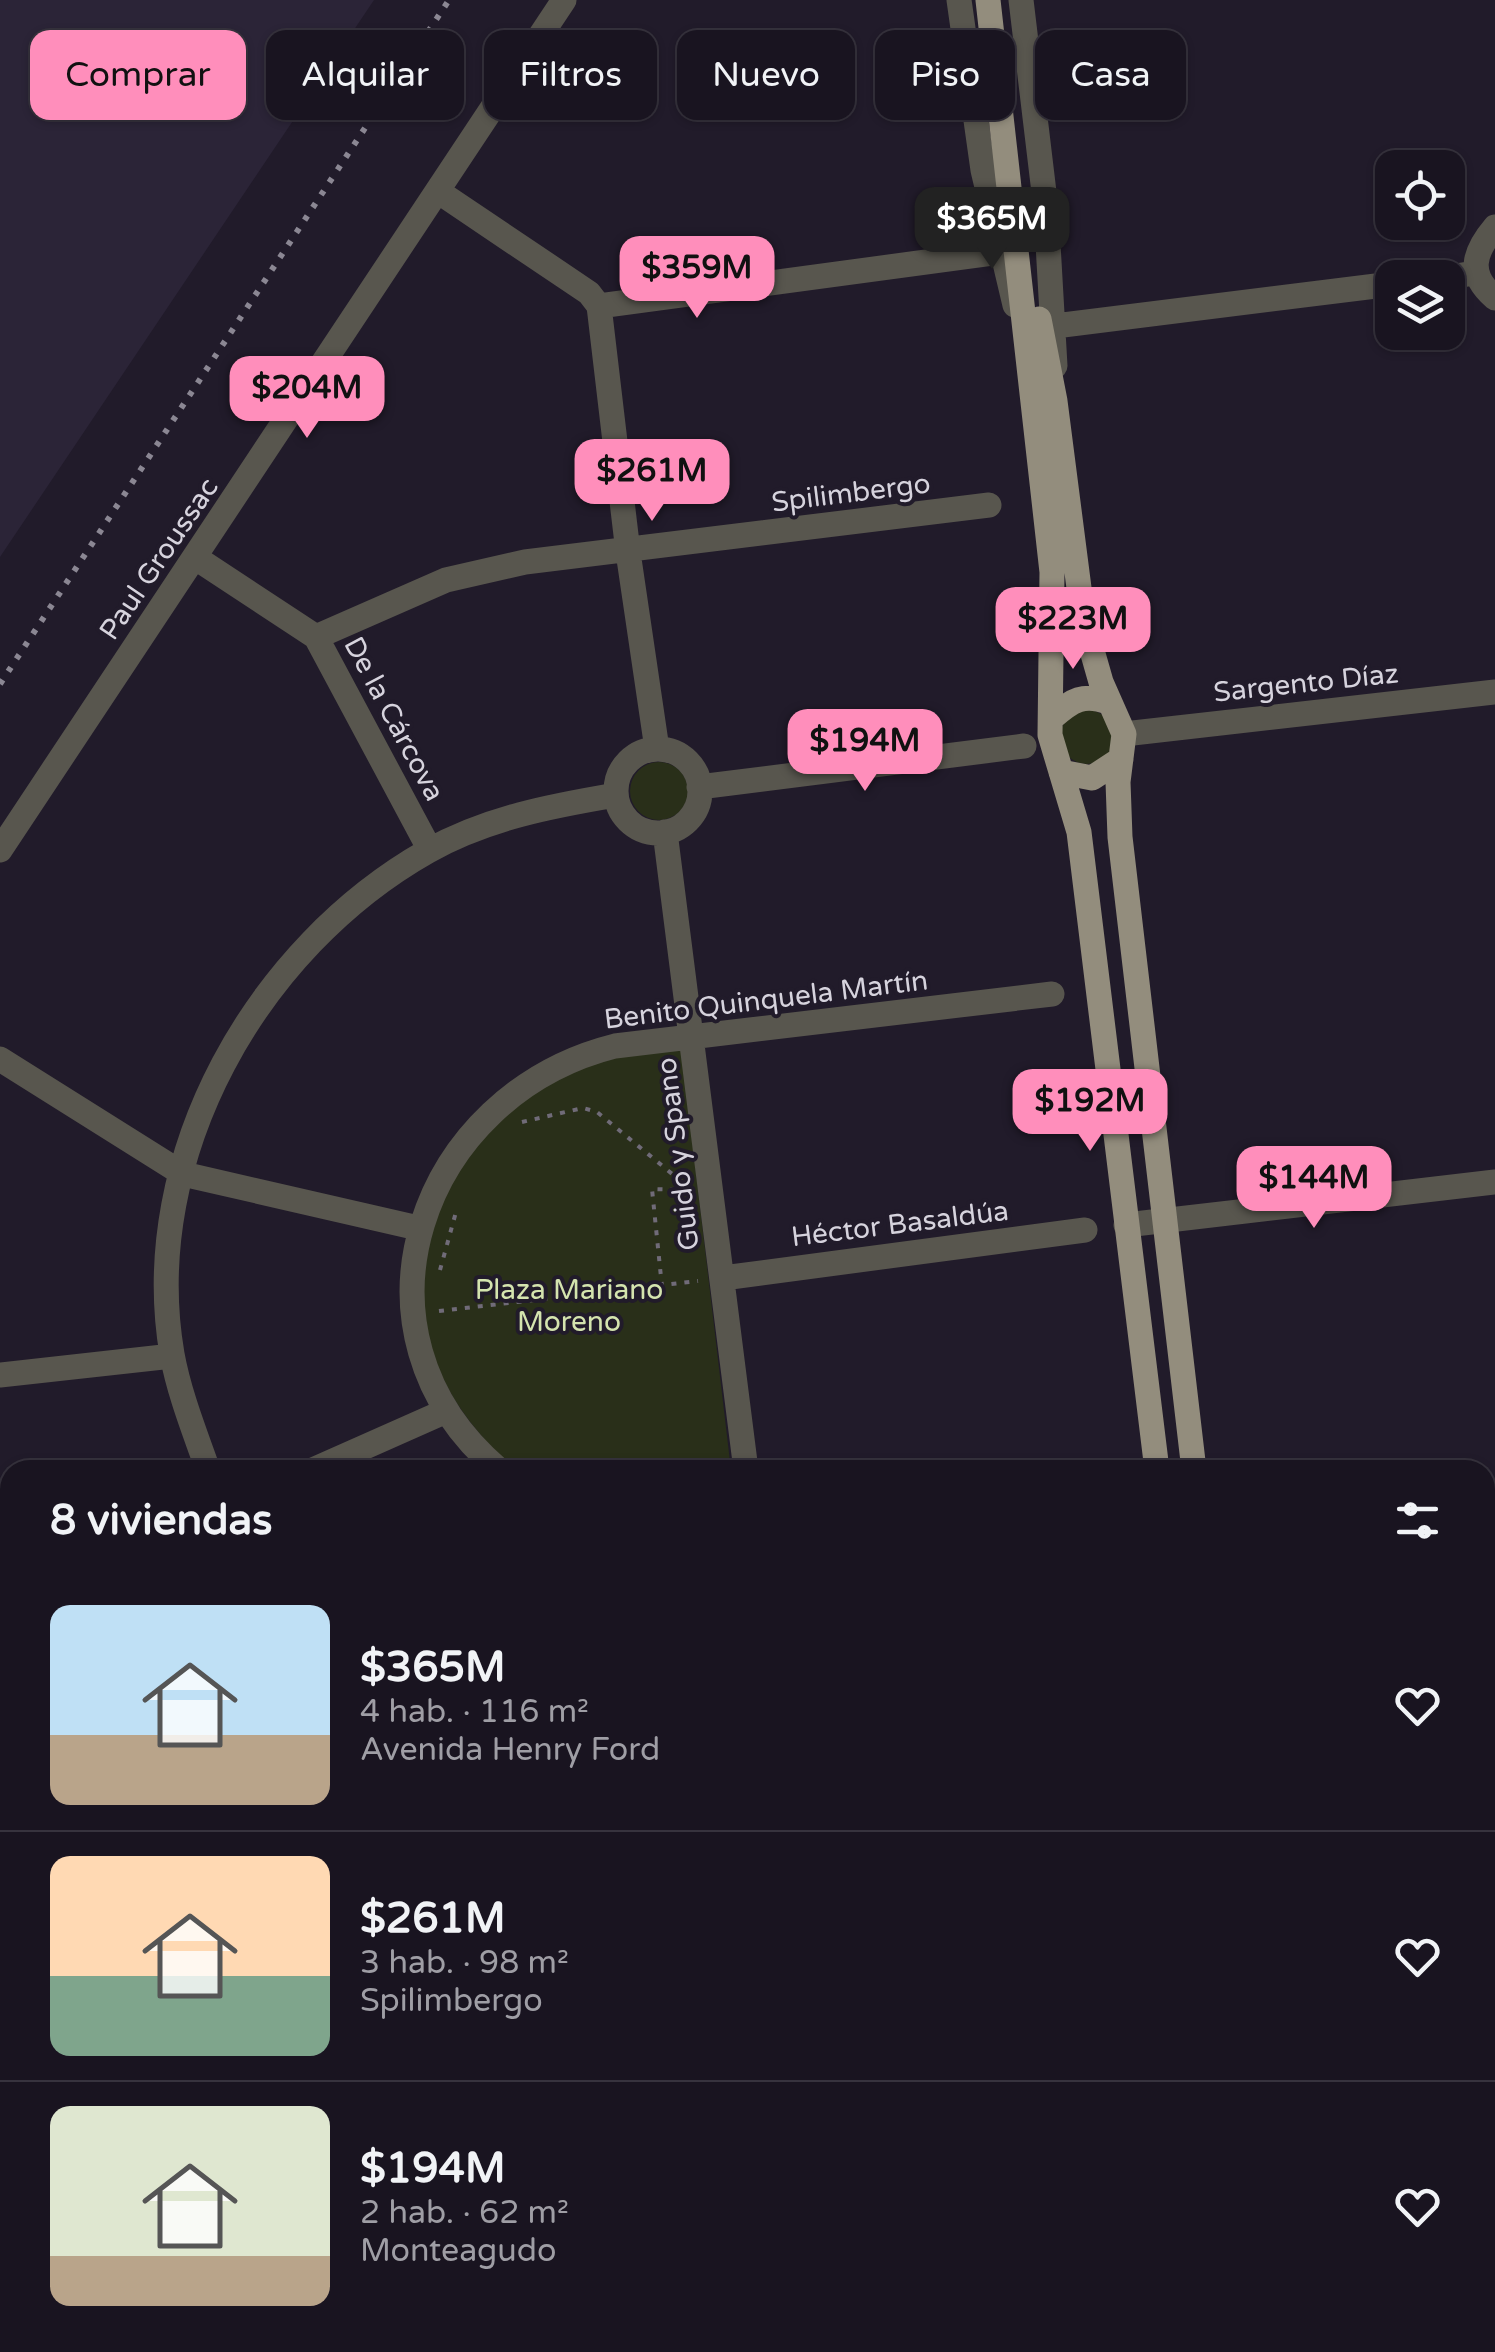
<!DOCTYPE html>
<html lang="es">
<head>
<meta charset="utf-8">
<style>
	:root { --surface:#191420; --page:#221d29; --text:#f1f3f6; --muted:#9f9ea5; --line:#37333e; --accent:#ff8ebb }
	body { margin:0; font-family:"Varela Round",sans-serif; background:var(--page); color:var(--text); height:100vh; display:flex; flex-direction:column; font-size:38px; white-space:nowrap }
	* { box-sizing:border-box; margin:0 }
	p { font-size:32px; color:var(--muted) }
	.icon { flex:none; width:55px; height:55px; fill:none; stroke:currentColor; stroke-width:2; stroke-linecap:round; stroke-linejoin:round }
	.map { position:relative; flex:1; overflow:hidden }
	.side { position:absolute; left:0px; top:1460px; width:1495px; height:892px; display:flex; flex-direction:column; background:var(--surface); border-radius:30px 30px 0 0; box-shadow:0 2px 8px #0004,0 0 0 2px var(--line) }
	.side>* { flex:none }
	.guide { position:absolute; left:30px; top:30px; width:1435px; height:90px; display:flex; gap:20px }
	.tools { position:absolute; left:1375px; top:150px; display:grid; gap:20px }
	.tools a { display:grid; place-items:center; width:90px; height:90px; border-radius:20px; background:var(--surface); box-shadow:0 2px 8px #0004,0 0 0 2px var(--line); font-size:50px }
	.price { position:absolute; translate:-50% -85px; padding:0 22px; border-radius:20px; background:var(--accent); color:#111; font-size:32px; line-height:65px; filter:drop-shadow(0 2px 5px #0008) }
	.price::after { content:''; position:absolute; left:50%; top:60px; width:30px; height:22px; margin-left:-15px; background:inherit; clip-path:polygon(0 0,100% 0,50% 100%) }
	.price.active { background:#222; color:#fff }
	ul { padding:0; list-style:none }
	li { display:flex; align-items:center; gap:30px; height:250px; padding:0 50px }
	li+li { border-top:2px solid var(--line) }
	li span { display:grid; place-items:center; flex:none; width:280px; height:200px; border-radius:20px; color:#555 }
	li>.icon { margin-inline-start:auto }
	span .icon { width:120px; height:120px; fill:#fffc; stroke-width:1 }
	li b { font-size:42px }
	h2 { display:flex; justify-content:space-between; align-items:center; height:120px; padding:0 50px; font-size:42px }
	.pill { padding:0 35px; border-radius:20px; background:var(--surface); box-shadow:0 2px 8px #0004,0 0 0 2px var(--line); font-size:35px; line-height:90px }
	.pill.active { background:var(--accent); color:#111 }
	.map>svg:first-child { display:block }
	.built { fill:#2b2437 }
	.green { fill:#292f19 }
	.building { fill:#484252 }
	.lines { fill:none; stroke-linecap:round; stroke-linejoin:round }
	.path { stroke:#706b78; stroke-width:4; stroke-dasharray:5 8; stroke-linecap:butt }
	.minor { stroke:#58564e; stroke-width:25 }
	.major { stroke:#938d7d; stroke-width:25 }
	.rail { stroke:#8b8793; stroke-width:6; stroke-dasharray:5 10; stroke-linecap:butt }
	.labels { text-anchor:middle; dominant-baseline:central; stroke-width:8; stroke-linejoin:round; paint-order:stroke }
	.street-label { font-size:28px; fill:#d6d3dd; stroke:#211b2a }
	.park-label { font-size:28px; fill:#d4e4ae; stroke:#211b2a }
</style>
</head>
<body>
<div class="map">
<svg width="1495" height="2352" viewBox="0 0 1495 2352">
	<rect width="100%" height="100%" fill="#211b2a"/>
	<path class="built" d="M0,0H374L0,557Z
		M0,1855L10,1860V2342H891L909,2352H0Z"/>
	<path class="green" d="M1060 737a27 27 0 1 1 54 0a27 27 0 1 1-54 0Z
		M630 791a29 29 0 1 1 58 0a29 29 0 1 1-58 0Z
		M681,1045L731,1470H515C485,1442 458,1412 441,1374C396,1277 441,1155 525,1097C540,1087 558,1069 575,1063C607,1051 648,1050 681,1045Z"/>
	<path class="building" d="M0,2067L10,2073V2263L0,2281Z
		M1495,2231V2352H1337L1336,2342H1485V2233Z
		M18,2342H148L143,2352H12Z
		M494,2342H627L622,2352H512Z"/>
	<g class="lines">
		<path class="path" d="M522,1122L583,1108L597,1112L688,1187
			M440,1270L456,1212
			M662,1287L652,1189L689,1190
			M439,1311L698,1281"/>
		<path class="minor" d="M959,0L983,170L1015,305
			M1021,0L1046,209L1055,366
			M439,192L589,293L599,306L1000,252
			M1495,227C1473,253 1467,274 1495,298
			M1442,278L1475,273
			M599,306L628,552L657,749
			M1055,326L1392,284
			M196,558L316,637L430,850
			M316,637L446,580L525,562L989,505
			M1124,734L1495,692
			M616 791a42 42 0 1 1 84 0a42 42 0 1 1-84 0Z
			M699,787L1024,746
			M665,832L746,1470
			M0,850L564,0
			M0,1059L183,1174L418,1228
			M1126,1225L1495,1182
			M723,1278L1085,1230
			M0,1375L172,1356
			M208,1470C195,1433 179,1393 172,1354C138,1155 258,947 428,851C487,818 551,806 616,795
			M313,1470L446,1411
			M499,1470C335,1331 420,1095 615,1046L1052,994
			M1485,1682L1495,1681
			M0,1825L10,1831
			M0,1945L10,1951
			M1485,2174L1495,2173
			M707,2342L724,2352
			M920,2342L937,2352
			M184,2352L190,2342"/>
		<path class="major" d="M988,0L1052,572L1050,735L1079,832L1157,1470
			M1039,319L1055,401L1083,619L1101,682L1124,734L1118,782L1120,837L1194,1470
			M1053,717C1072,700 1084,693 1108,702
			M1061,772L1092,778L1121,759
			M1267,2342L1268,2352
			M1297,2342L1298,2352"/>
		<path class="rail" d="M0,684L449,0"/>
	</g>
	<g class="labels">
		<g class="street-label">
			<text transform="translate(851 493) rotate(-7)">Spilimbergo</text>
			<text transform="translate(159 559) rotate(-56)">Paul Groussac</text>
			<text transform="translate(1306 683) rotate(-6)">Sargento Díaz</text>
			<text transform="translate(394 719) rotate(62)">De la Cárcova</text>
			<text transform="translate(766 1000) rotate(-7)">Benito Quinquela Martín</text>
			<text transform="translate(678 1154) rotate(-97)">Guido y Spano</text>
			<text transform="translate(900 1224) rotate(-7)">Héctor Basaldúa</text>
		</g>
		<g class="park-label">
			<text x="569" y="1290">Plaza Mariano<tspan x="569" dy="32">Moreno</tspan></text>
		</g>
	</g>
</svg>
<div class="tools">
<a><svg class="icon" aria-label="locate" viewBox="0 0 24 24"><circle cx="12" cy="12" r="6"/><path d="M12 2v4M12 18v4M2 12h4M18 12h4"/></svg></a>
<a><svg class="icon" aria-label="layers" viewBox="0 0 24 24"><path d="M12 4l9 5-9 5-9-5zM3 14l9 5 9-5"/></svg></a>
</div>
<b class="price active" style="left:992px;top:272px">$365M</b>
<b class="price" style="left:697px;top:321px">$359M</b>
<b class="price" style="left:307px;top:441px">$204M</b>
<b class="price" style="left:652px;top:524px">$261M</b>
<b class="price" style="left:1073px;top:672px">$223M</b>
<b class="price" style="left:865px;top:794px">$194M</b>
<b class="price" style="left:1090px;top:1154px">$192M</b>
<b class="price" style="left:1314px;top:1231px">$144M</b>
<div class="guide">
<a class="pill active">Comprar</a>
<a class="pill">Alquilar</a>
<a class="pill">Filtros</a>
<a class="pill">Nuevo</a>
<a class="pill">Piso</a>
<a class="pill">Casa</a>
</div>
<section class="side">
<h2>8 viviendas<svg class="icon" aria-label="filters" viewBox="0 0 24 24"><path d="M4 7h16M4 17h16"/><circle cx="9" cy="7" r="2"/><circle cx="15" cy="17" r="2"/></svg></h2>
<ul>
<li><span style="background:linear-gradient(#bfe0f5 65%,#b9a48a 0)"><svg class="icon" aria-label="home" viewBox="0 0 24 24"><path d="M3 11l9-7 9 7M6 9v11h12V9"/></svg></span><div><b>$365M</b><p>4 hab. · 116 m²</p><p>Avenida Henry Ford</p></div><svg class="icon" aria-label="heart" viewBox="0 0 24 24"><path d="M12 20l-8-8c-3-5 5-10 8-4 3-6 11-1 8 4z"/></svg></li>
<li><span style="background:linear-gradient(#ffd9b3 60%,#7fa58c 0)"><svg class="icon" aria-label="home" viewBox="0 0 24 24"><path d="M3 11l9-7 9 7M6 9v11h12V9"/></svg></span><div><b>$261M</b><p>3 hab. · 98 m²</p><p>Spilimbergo</p></div><svg class="icon" aria-label="heart" viewBox="0 0 24 24"><path d="M12 20l-8-8c-3-5 5-10 8-4 3-6 11-1 8 4z"/></svg></li>
<li><span style="background:linear-gradient(#dfe7d0 75%,#b9a48a 0)"><svg class="icon" aria-label="home" viewBox="0 0 24 24"><path d="M3 11l9-7 9 7M6 9v11h12V9"/></svg></span><div><b>$194M</b><p>2 hab. · 62 m²</p><p>Monteagudo</p></div><svg class="icon" aria-label="heart" viewBox="0 0 24 24"><path d="M12 20l-8-8c-3-5 5-10 8-4 3-6 11-1 8 4z"/></svg></li>
</ul>
</section>
</div>
</body>
</html>
